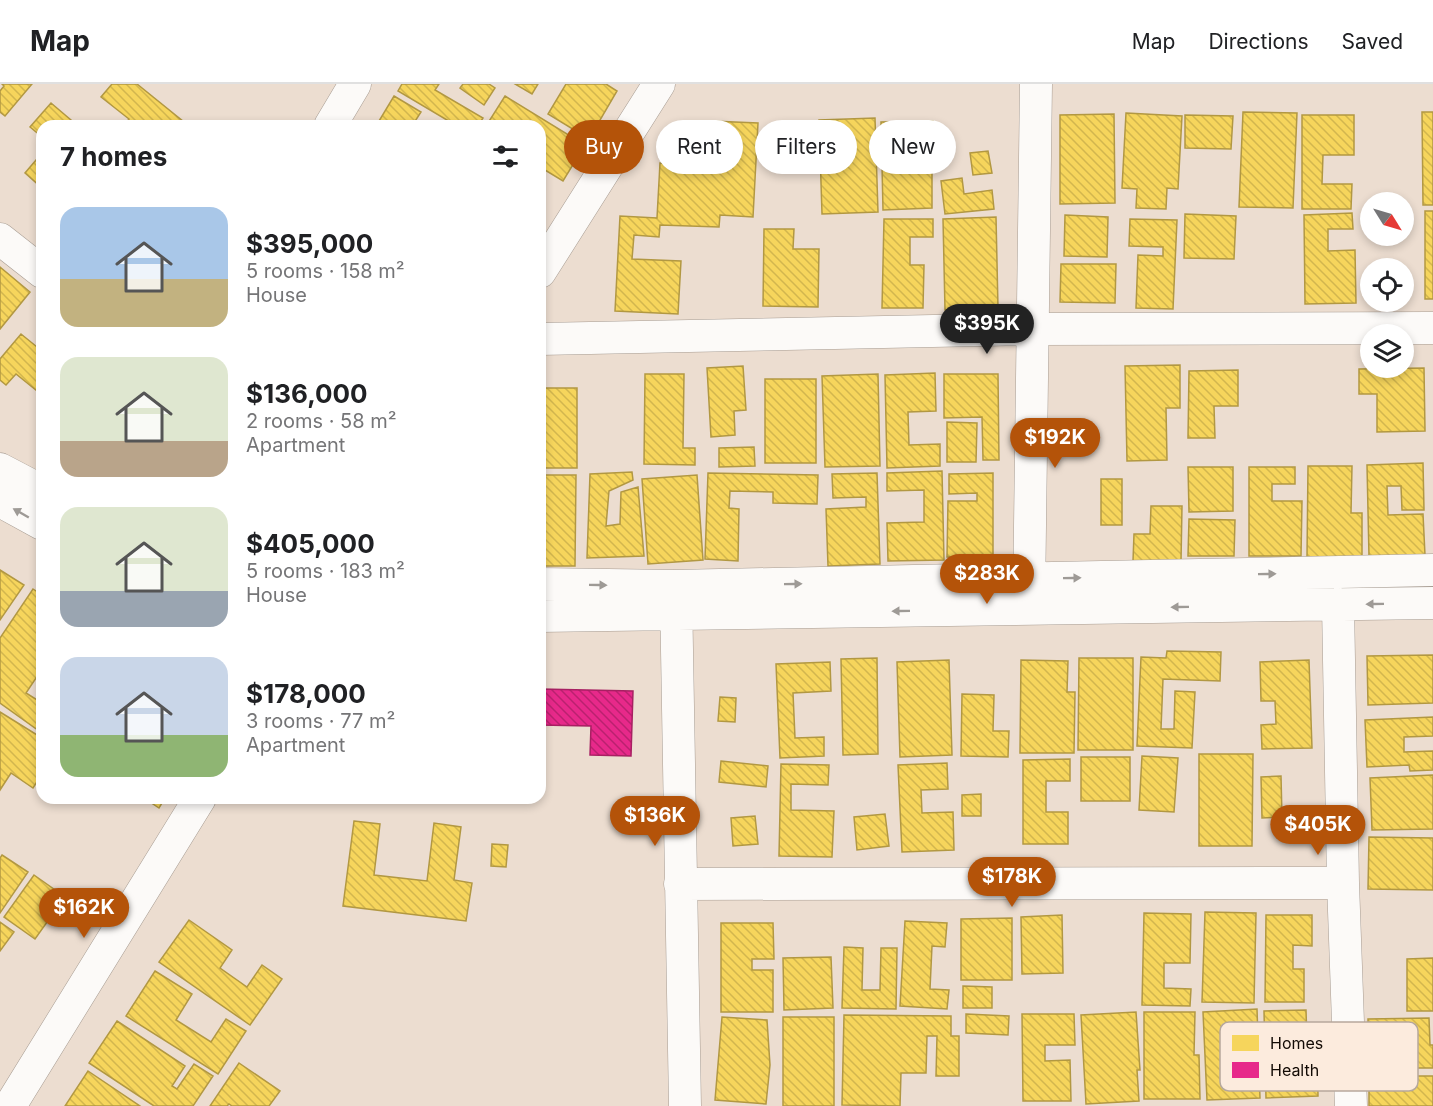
<!DOCTYPE html>
<html lang="en">
<head>
<meta charset="utf-8">
<style>
	:root { --surface:#fff; --page:#f6f6f6; --text:#202124; --muted:#757577; --line:#e0e0e0; --accent:#b45309 }
	body { margin:0; font-family:Inter,sans-serif; background:var(--page); color:var(--text); height:100vh; display:flex; flex-direction:column; font-size:22px; white-space:nowrap }
	* { box-sizing:border-box; margin:0 }
	p { font-size:20px; color:var(--muted) }
	.icon { flex:none; width:33px; height:33px; fill:none; stroke:currentColor; stroke-width:2; stroke-linecap:round; stroke-linejoin:round }
	.map { position:relative; flex:1; overflow:hidden }
	.details { position:absolute; left:36px; top:36px; width:510px; height:684px; display:flex; flex-direction:column; background:var(--surface); border-radius:18px; box-shadow:0 3px 9px #0003 }
	.details>* { flex:none }
	.hud { position:absolute; left:564px; top:36px; width:570px; height:54px; display:flex; gap:12px }
	.needle { width:39px; rotate:127deg }
	.buttons { position:absolute; left:1360px; top:108px; display:grid; gap:12px }
	.buttons a { display:grid; place-items:center; width:54px; height:54px; border-radius:50%; background:var(--surface); box-shadow:0 3px 9px #0003; font-size:30px }
	.price { position:absolute; translate:-50% -51px; padding:0 14px; border-radius:21px; background:var(--accent); color:#fff; font-size:20px; line-height:39px; filter:drop-shadow(0 2px 3px #0008) }
	.price::after { content:''; position:absolute; left:50%; top:36px; width:18px; height:14px; margin-left:-9px; background:inherit; clip-path:polygon(0 0,100% 0,50% 100%) }
	.price.current { background:#222; color:#fff }
	ul { padding:0; list-style:none }
	li { display:flex; align-items:center; gap:18px; height:150px; padding:0 24px }
	li span { display:grid; place-items:center; flex:none; width:168px; height:120px; border-radius:18px; color:#555 }
	li>.icon { margin-inline-start:auto }
	span .icon { width:72px; height:72px; fill:#fffc; stroke-width:1 }
	li b { font-size:26px }
	h2 { display:flex; justify-content:space-between; align-items:center; height:72px; padding:0 24px; font-size:26px }
	.chip { padding:0 21px; border-radius:27px; background:var(--surface); box-shadow:0 3px 9px #0003; font-size:21px; line-height:54px }
	.chip.current { background:var(--accent); color:#fff }
	header { display:flex; align-items:center; gap:36px; box-sizing:border-box; height:84px; padding:0 30px; background:var(--surface); border-bottom:2px solid var(--line) }
	header strong { font-size:28px }
	nav { display:flex; gap:33px; margin-inline-start:auto; font-size:21px }
	.map>svg:first-child { display:block }
	.homes { fill:url(#homes-back-hatch); stroke:#b29842; stroke-width:1.5 }
	.health { fill:url(#health-back-hatch); stroke:#a72062; stroke-width:1.5 }
	.lines { fill:none; stroke-linecap:round; stroke-linejoin:round }
	.minor-casing { stroke:#a79c92; stroke-width:33 }
	.minor { stroke:#fcfaf8; stroke-width:32 }
	.oneway { fill:#9e9a96 }
	.key { fill:#fcebdd; stroke:#b6a89c; stroke-width:1.5 }
	.key-label { font-size:16px; fill:#120a04 }
</style>
</head>
<body>
<header>
<strong>Map</strong>
<nav><a>Map</a><a>Directions</a><a>Saved</a></nav>
</header>
<div class="map">
<svg width="1433" height="1022" viewBox="0 0 1433 1022">
	<defs>
		<pattern id="homes-back-hatch" width="6" height="6" patternUnits="userSpaceOnUse" patternTransform="scale(1.5)"><rect width="6" height="6" fill="#f6d55c"/><path d="M-1 5l2 2M0 0l6 6M5-1l2 2" fill="none" stroke="#d2b64e"/></pattern>
		<pattern id="health-back-hatch" width="6" height="6" patternUnits="userSpaceOnUse" patternTransform="scale(1.5)"><rect width="6" height="6" fill="#e7298a"/><path d="M-1 5l2 2M0 0l6 6M5-1l2 2" fill="none" stroke="#ba216f"/></pattern>
	</defs>
	<rect width="100%" height="100%" fill="#ecddd0"/>
	<path class="homes" d="M2,0H32L5,32L0,28V7L4,2Z
		M112,0H137L189,42H123L129,35L101,13Z
		M402,0H439L435,6L483,34L478,42H457L398,7Z
		M463,0H489L495,4L484,21L460,4Z
		M515,0H538L532,10Z
		M566,0H606L617,7L589,55L548,30Z
		M394,12L421,28L412,42H376Z
		M505,12L585,61L563,97L540,83V42H486Z
		M51,19L78,42H42V53L30,43Z
		M1243,28L1297,29L1293,124L1239,123Z
		M1422,28H1433V121H1423Z
		M1126,29L1182,32L1178,105L1167,104L1166,125L1136,124L1137,105L1122,104Z
		M1114,30L1115,119L1060,120V31Z
		M1185,31L1233,32L1231,65L1185,64Z
		M1302,31H1354V71H1323L1322,100H1352L1351,125H1302Z
		M875,34L878,128L822,130L819,36Z
		M711,37L758,39L753,133L720,131L719,143L660,141L659,153L634,151L632,175L681,177L678,230L615,227L620,132L657,134L660,79L709,81Z
		M933,37L934,87H932V124L883,126L881,38Z
		M988,67L992,89L973,91L970,69Z
		M42,69V104L25,89Z
		M962,94L964,110L992,106L994,125L945,130L941,97Z
		M1425,127H1433V215H1425Z
		M1352,129L1353,145H1328V167L1355,166L1356,219L1305,220L1304,131Z
		M1185,130L1236,132L1234,175L1184,174Z
		M1065,131L1108,133L1107,173L1064,172Z
		M996,133L998,224L945,226L943,135Z
		M884,135H933V153H910V181H924L923,224H882Z
		M1130,135L1177,136L1173,225L1136,224L1138,171L1163,172V163L1129,162Z
		M764,145H794L793,165H819L818,223L763,222Z
		M1061,180H1116L1115,219L1060,218Z
		M0,183L30,208L0,245Z
		M21,250L42,267V311L16,290L6,301L0,296V275Z
		M1180,281V324H1166L1167,376L1127,377L1125,282Z
		M743,282L746,326L734,327L735,351L711,353L707,284Z
		M1424,284L1425,347L1377,348V310H1359V285Z
		M1238,286V322H1214L1215,354H1188L1189,287Z
		M935,289L936,327L908,328L909,361L940,360V382L887,384L885,291Z
		M645,290H684L683,364H695V381L644,380Z
		M878,290L880,382L825,383L822,292Z
		M944,290H998L999,376H983L982,333L944,334Z
		M765,295H816V379H765Z
		M540,304H577V384H540V358H544V338H540Z
		M947,338L977,339L976,378H947Z
		M754,363L755,382L719,383V364Z
		M1423,379L1424,426H1402L1401,402H1387L1388,431L1423,430L1425,471L1369,473L1367,381Z
		M1308,382H1352L1351,429H1362V474L1307,473Z
		M1188,383H1233V427L1189,428Z
		M1249,383H1295V400H1272V417H1302L1301,472H1249Z
		M942,387L944,476L888,477L887,439L924,438V406L887,407V389Z
		M632,388L633,396L609,407L606,442L620,440L621,408L638,403L644,472L587,474L590,390Z
		M708,389L818,391L817,420L773,419V408L730,407L729,424L739,425L738,477L705,475Z
		M877,389L880,480L828,482L826,425L866,423V413L833,414L832,390Z
		M993,389V473H947L948,417H977V409L949,410V390Z
		M540,391H576L575,482H540Z
		M697,391L703,476L648,480L642,395Z
		M1101,395H1122V441H1101Z
		M1151,422H1182L1181,478L1133,477L1134,450H1150Z
		M1189,435L1235,436L1234,472H1188Z
		M0,486L24,501L0,536Z
		M33,505L42,511V585L26,609L42,619V649L0,619V554Z
		M1167,567L1221,568L1220,597L1163,595L1161,645H1174L1175,607L1195,608L1192,664L1137,662L1141,573L1166,574Z
		M1433,571V619L1368,621L1367,572Z
		M877,574L878,670L843,671L841,575Z
		M1079,574H1133V666H1078Z
		M949,576L952,671L900,673L897,578Z
		M1021,576L1068,577L1067,608H1075L1074,669H1020Z
		M1309,576L1312,664L1262,665L1261,641L1276,640L1275,617H1261L1260,578Z
		M830,578L831,607L793,609L795,654L824,653V672L780,674L776,580Z
		M962,610L994,611L993,647H1009L1008,673L961,672Z
		M720,613L736,614L735,638L718,637Z
		M0,628L42,654V690L33,704L11,689L0,706Z
		M1433,633V652L1404,653V668L1433,667V686L1410,687L1409,681L1367,683L1365,636Z
		M1199,670H1253L1252,762H1199Z
		M1142,672L1178,674L1174,728L1139,726Z
		M1081,673H1130V717H1081Z
		M1070,675V697H1046V728H1068V760H1023V676Z
		M721,677L768,682L766,703L719,698Z
		M947,679L948,705L921,706L922,729L953,728L954,766L902,768L898,681Z
		M781,680L829,681L828,701L791,700V726L834,727L832,773L779,772Z
		M1433,691V745L1372,746L1370,694Z
		M1281,692L1282,733L1262,734L1261,693Z
		M981,710V732H962V711Z
		M144,714H165L159,724Z
		M885,730L889,762L857,766L854,733Z
		M755,732L758,760L733,762L731,734Z
		M354,737L380,740L374,791L427,797L434,739L461,743L454,796L472,799L466,837L343,822Z
		M1369,753L1433,754V806L1368,805Z
		M492,760L508,761L506,783L491,782Z
		M2,771L28,788L0,829V774Z
		M34,791L65,813L35,855L4,833Z
		M1205,828L1256,829L1254,919L1202,918Z
		M1144,829L1191,830L1190,879H1164V904L1191,905L1190,922L1142,921Z
		M1062,831L1063,889L1022,890L1021,833Z
		M1266,831H1312V862L1293,861V885H1304V918H1265Z
		M1012,834V896H961V835Z
		M189,836L232,866L220,884L247,903L262,881L282,895L250,941L159,878Z
		M905,837L947,839L945,863L932,862L930,905L949,906L947,925L900,922Z
		M0,838L14,848L0,867Z
		M721,839H773L774,875H752V886H773V928H721Z
		M844,863L863,864L862,906H880L881,864H897L896,925L842,924Z
		M831,873L833,924L784,926L783,874Z
		M1433,874V927H1407V875Z
		M155,887L192,910L176,936L211,958L226,935L246,947L218,990L126,932Z
		M963,902L992,903V924H963Z
		M1257,925L1260,1014L1207,1016L1203,928Z
		M1306,926L1307,957H1317L1318,1012L1266,1014L1264,927Z
		M1136,928L1140,986H1137L1139,1017L1086,1020L1081,931Z
		M1144,928H1195L1194,971H1199L1200,1015H1144Z
		M966,930L1009,932L1008,951L966,949Z
		M1022,930H1074L1075,961H1045V977L1070,976L1071,1017H1023Z
		M844,931L951,932V952H959V992H936L937,952H927L926,989H901L900,1022L842,1021Z
		M722,933L767,936L770,981L766,1020L715,1016Z
		M783,933H834V1022H783Z
		M1429,934L1430,961H1433V984H1368V935Z
		M117,937L185,982L172,1002L177,1005L194,980L213,992L193,1022H154L89,979Z
		M239,979L280,1007L269,1022H232L229,1020L227,1022H210Z
		M88,987L140,1022H65Z
		M1369,992H1433V1022H1369Z"/>
	<path class="health" d="M540,605L633,607L631,672L590,671L591,642L540,641Z"/>
	<g class="lines">
		<defs>
			<path id="minor" d="M330,42L355,0
				M0,155L42,188
				M540,188L659,0
				M540,255L1032,245L1433,244
				M0,385L42,407
				M0,417L42,440
				M540,500L675,502L1433,486
				M676,509L685,1022
				M1029,515L1036,0
				M1338,520L1343,799L1351,1022
				M540,532L1433,519
				M680,800L1343,799
				M10,1022L200,714"/>
		</defs>
		<use href="#minor" class="minor-casing"/>
		<use href="#minor" class="minor"/>
	</g>
	<defs><path id="oneway-solid" d="M-6-.8H1V-3.2L6.5 0L1 3.2V.8H-6Z" transform="scale(1.5)"/></defs>
	<g class="oneway">
		<use href="#oneway-solid" transform="translate(21 429) rotate(-150)"/>
		<use href="#oneway-solid" transform="translate(1267 490) rotate(-1)"/>
		<use href="#oneway-solid" transform="translate(1072 494) rotate(-1)"/>
		<use href="#oneway-solid" transform="translate(793 500) rotate(-1)"/>
		<use href="#oneway-solid" transform="translate(598 501) rotate(1)"/>
		<use href="#oneway-solid" transform="translate(1375 520) rotate(179)"/>
		<use href="#oneway-solid" transform="translate(1180 523) rotate(179)"/>
		<use href="#oneway-solid" transform="translate(901 527) rotate(179)"/>
	</g>
	<rect x="1220" y="938" width="198" height="69" rx="9" class="key"/>
	<rect x="1232" y="951" width="27" height="16" fill="#f6d55c"/>
	<rect x="1232" y="978" width="27" height="16" fill="#e7298a"/>
	<g class="key-label">
		<text x="1270" y="965">Homes</text>
		<text x="1270" y="992">Health</text>
	</g>
</svg>
<div class="buttons">
<a><svg class="needle" viewBox="-14 -14 28 28"><path d="M0-13l5 13h-10z" fill="#e53935"/><path d="M0 13l5-13h-10z" fill="#757577"/></svg></a>
<a><svg class="icon" aria-label="locate" viewBox="0 0 24 24"><circle cx="12" cy="12" r="6"/><path d="M12 2v4M12 18v4M2 12h4M18 12h4"/></svg></a>
<a><svg class="icon" aria-label="layers" viewBox="0 0 24 24"><path d="M12 4l9 5-9 5-9-5zM3 14l9 5 9-5"/></svg></a>
</div>
<b class="price current" style="left:987px;top:271px">$395K</b>
<b class="price" style="left:1055px;top:385px">$192K</b>
<b class="price" style="left:987px;top:521px">$283K</b>
<b class="price" style="left:655px;top:763px">$136K</b>
<b class="price" style="left:1318px;top:772px">$405K</b>
<b class="price" style="left:1012px;top:824px">$178K</b>
<b class="price" style="left:84px;top:855px">$162K</b>
<div class="hud">
<a class="chip current">Buy</a>
<a class="chip">Rent</a>
<a class="chip">Filters</a>
<a class="chip">New</a>
</div>
<section class="details">
<h2>7 homes<svg class="icon" aria-label="filters" viewBox="0 0 24 24"><path d="M4 7h16M4 17h16"/><circle cx="9" cy="7" r="2"/><circle cx="15" cy="17" r="2"/></svg></h2>
<ul>
<li><span style="background:linear-gradient(#a9c7e8 60%,#c2b280 0)"><svg class="icon" aria-label="home" viewBox="0 0 24 24"><path d="M3 11l9-7 9 7M6 9v11h12V9"/></svg></span><div><b>$395,000</b><p>5 rooms · 158 m²</p><p>House</p></div></li>
<li><span style="background:linear-gradient(#dfe7d0 70%,#b9a48a 0)"><svg class="icon" aria-label="home" viewBox="0 0 24 24"><path d="M3 11l9-7 9 7M6 9v11h12V9"/></svg></span><div><b>$136,000</b><p>2 rooms · 58 m²</p><p>Apartment</p></div></li>
<li><span style="background:linear-gradient(#dfe7d0 70%,#9aa5b1 0)"><svg class="icon" aria-label="home" viewBox="0 0 24 24"><path d="M3 11l9-7 9 7M6 9v11h12V9"/></svg></span><div><b>$405,000</b><p>5 rooms · 183 m²</p><p>House</p></div></li>
<li><span style="background:linear-gradient(#c9d6e8 65%,#8fb573 0)"><svg class="icon" aria-label="home" viewBox="0 0 24 24"><path d="M3 11l9-7 9 7M6 9v11h12V9"/></svg></span><div><b>$178,000</b><p>3 rooms · 77 m²</p><p>Apartment</p></div></li>
</ul>
</section>
</div>
</body>
</html>
